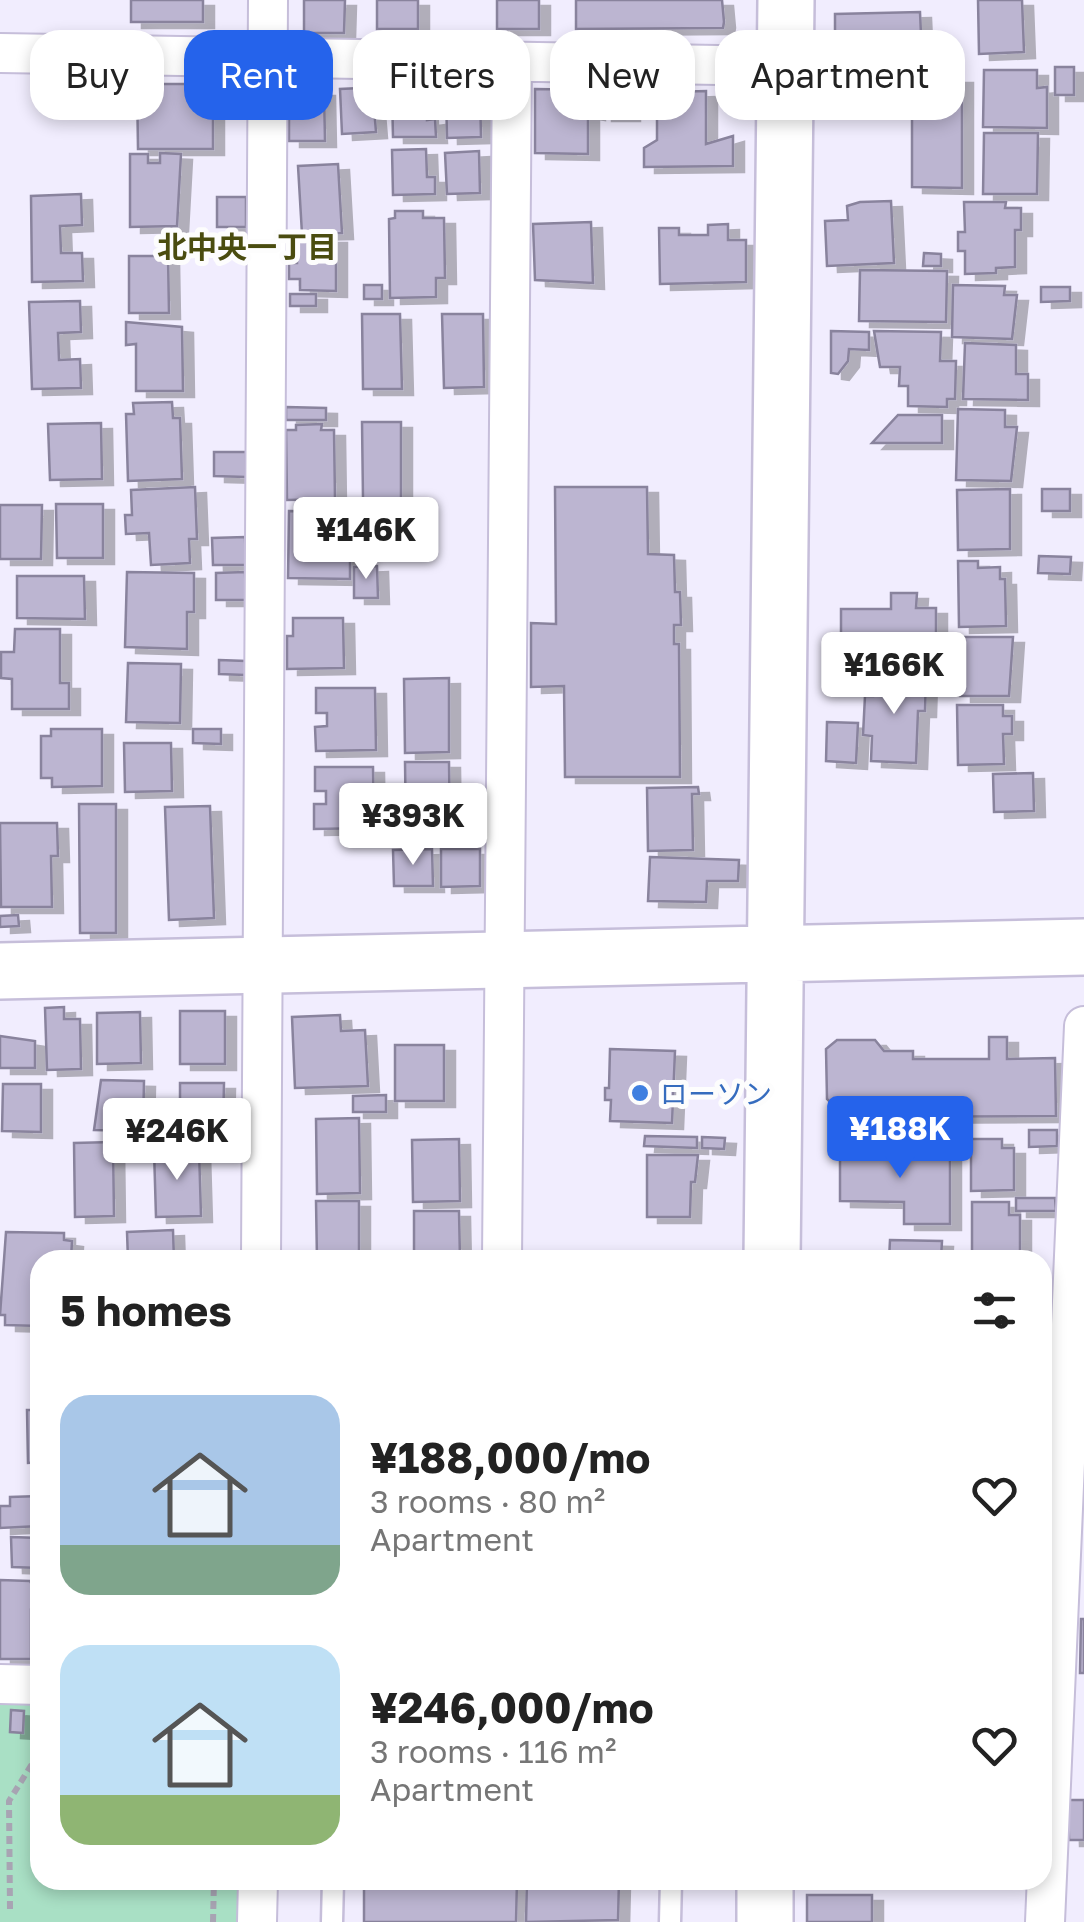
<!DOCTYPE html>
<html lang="en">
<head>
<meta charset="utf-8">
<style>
	:root { --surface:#fff; --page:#f6f6f6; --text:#222; --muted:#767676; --accent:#2563eb }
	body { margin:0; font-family:"Golos Text","Noto Sans JP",sans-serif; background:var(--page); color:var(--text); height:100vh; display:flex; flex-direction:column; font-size:38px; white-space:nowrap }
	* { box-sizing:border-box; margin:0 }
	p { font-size:32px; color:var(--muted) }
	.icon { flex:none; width:55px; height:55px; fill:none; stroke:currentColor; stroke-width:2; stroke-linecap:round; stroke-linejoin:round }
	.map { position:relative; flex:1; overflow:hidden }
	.side { position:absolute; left:30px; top:1250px; width:1022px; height:640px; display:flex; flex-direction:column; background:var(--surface); border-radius:30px; box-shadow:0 5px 15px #0003 }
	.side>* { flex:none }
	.guide { position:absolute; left:30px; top:30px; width:1025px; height:90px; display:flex; gap:20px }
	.price { position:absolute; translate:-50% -85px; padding:0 22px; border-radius:10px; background:#fff; color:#222; font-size:32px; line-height:65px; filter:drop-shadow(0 2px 5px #0008) }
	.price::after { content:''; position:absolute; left:50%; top:60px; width:30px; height:22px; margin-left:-15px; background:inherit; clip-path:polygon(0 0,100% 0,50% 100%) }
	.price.selected { background:var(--accent); color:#fff }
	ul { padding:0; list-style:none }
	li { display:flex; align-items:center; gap:30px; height:250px; padding:0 30px }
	li span { display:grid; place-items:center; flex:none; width:280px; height:200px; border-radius:30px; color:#555 }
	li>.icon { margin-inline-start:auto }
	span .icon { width:120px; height:120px; fill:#fffc; stroke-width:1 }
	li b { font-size:42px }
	h2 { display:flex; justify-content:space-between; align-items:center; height:120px; padding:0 30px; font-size:42px }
	.chip { padding:0 35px; border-radius:30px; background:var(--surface); box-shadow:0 5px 15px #0003; font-size:35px; line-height:90px }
	.chip.selected { background:var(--accent); color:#fff }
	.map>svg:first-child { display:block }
	.green { fill:#a9e0c5 }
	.building { fill:#bcb5d1; stroke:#89839d; stroke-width:2.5; filter:url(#shadow) }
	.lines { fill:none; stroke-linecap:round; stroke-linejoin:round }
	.lane-casing { stroke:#c6beda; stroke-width:25 }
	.street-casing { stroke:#c6beda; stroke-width:42 }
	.secondary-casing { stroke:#c6beda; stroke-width:60 }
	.path { stroke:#a8a4b3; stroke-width:6; stroke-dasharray:8 5; stroke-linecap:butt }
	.lane { stroke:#fff; stroke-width:20 }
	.street { stroke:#fff; stroke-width:38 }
	.secondary { stroke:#fff; stroke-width:55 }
	.shop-dot { fill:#3f7fe0; stroke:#fdfdfd; stroke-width:4 }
	.labels { text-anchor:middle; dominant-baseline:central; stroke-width:10; stroke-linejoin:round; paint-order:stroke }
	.shop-label { font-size:28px; fill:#366cbe; stroke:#fdfdfd; text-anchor:start }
	.neighbourhood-label { font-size:30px; font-weight:bold; fill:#4a4c0f; stroke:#fdfdfd }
</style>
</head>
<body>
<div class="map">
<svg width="1084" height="1922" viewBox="0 0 1084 1922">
	<defs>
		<filter id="shadow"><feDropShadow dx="11" dy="6" stdDeviation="0" flood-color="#0004"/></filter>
	</defs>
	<rect width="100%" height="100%" fill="#f1edfe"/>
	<path class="green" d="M0,1699L40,1700V1880H244V1922H0Z"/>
	<path class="building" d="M131,0H203V22H131Z
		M304,0H345L344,33H304Z
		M377,0H418V29H377Z
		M497,0H539V29H497Z
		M576,0H722L724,22L723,28L576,29Z
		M978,0H1022L1024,52L979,54Z
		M920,12L922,57L851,59V33H835V14Z
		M1055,67H1074V95H1055Z
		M984,70H1037V88L1047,87V128L983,127Z
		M912,77H962V188L912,187Z
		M137,83H149V91H159V84H189V91H213V149H138Z
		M382,87L383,108H374L376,132L342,134L340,89Z
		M535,89L595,90L594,114L588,113V154L535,153Z
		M289,90H324L325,141H289Z
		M642,90V109H629V115H601V91Z
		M480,91L481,137L447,138L446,92Z
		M706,91V144L733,136V166L644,167V148L657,140V111H671L670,92Z
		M426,92L427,120L435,119L436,137H393L392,93Z
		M984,133H1038L1037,194H983Z
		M426,149L427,177H435V194L393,195L392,150Z
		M479,151L480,193L447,194L445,153Z
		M160,153L181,154L177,226L130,227V154H148V163H160Z
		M338,164L342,233L302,234L298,166Z
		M81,194L82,225L60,226L61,253H82L83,281L32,282L31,196Z
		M217,197H246V227H217Z
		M891,201L894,263L827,266L825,221L848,220L847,206L860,202Z
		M964,202H1006L1005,208H1021V230H1015V267L996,268V273L965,274V251H958V232H965Z
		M395,211H423V218H444L445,278H436V297L390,298L389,219L395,218Z
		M591,222L593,283L535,280L533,224Z
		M728,224V240H746V282L660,284L659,228H679V235H708V225Z
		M297,237H336V291L300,290V279H289V263H297Z
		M924,253L941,254V266H923Z
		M129,256H168L169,313H129Z
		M860,270L947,271L946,322L859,321Z
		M364,285H382V299H364Z
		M953,285L1005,286L1004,295H1017L1012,339L952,337Z
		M1041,287H1070V301L1041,302Z
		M290,294H316V306H290Z
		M80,301L81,332L58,333L59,360L80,359L81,388L32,389L29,302Z
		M362,314H400L402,389H363Z
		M442,314H483L484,387L444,388Z
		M126,322L182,327L183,391H136V344L126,345Z
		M831,331L869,332V350L849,349L848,361L838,374L831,373Z
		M874,331L941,332L940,361H956L955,399H947V407L908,406V386H899L900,367H880Z
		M965,343L1016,345V374H1028V400L963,399Z
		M172,402L173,418H180L182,479L128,481L126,414H134L133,403Z
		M286,407L326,408V420H286Z
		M958,409L1005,410V427H1017L1011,481L956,480Z
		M898,415H942V443H872Z
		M362,422H401V498L363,499Z
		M101,423L102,479L50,480L48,424Z
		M322,424L321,430H334L335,499L287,500L286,430H296V425Z
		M214,452H246V477L214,476Z
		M195,487L197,539H189L190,563L151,565L149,533L126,534L125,515H132L131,490Z
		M555,487H647L648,554L674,555L675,592H680L681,625H674V644H679L680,777H565L564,686L531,687V623L556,624Z
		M1010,489V549L958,550L957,490Z
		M1042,489H1070V511H1042Z
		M56,504H103V558H57Z
		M0,505H42L41,559H0Z
		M289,511L357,512V533H350V579L288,578Z
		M245,537L246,565H213L212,538Z
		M1039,556L1071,557L1070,574L1038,573Z
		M958,561H978V568L1000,567V579H1005L1006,626L959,627Z
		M377,566L378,598H354V567Z
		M127,572L194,573V612H187V649L125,647Z
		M245,572L246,600H216V573Z
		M17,576H84L85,619L17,618Z
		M891,593H917L916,608H936V663L841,661V609H891Z
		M293,618H343L344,668L287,669V636H293Z
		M15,629H60V683H69V709H12V679L1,678V652H14Z
		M959,637H1013L1009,696H960Z
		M219,660L246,661L245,675L219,674Z
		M128,663L181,664L180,723L126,722Z
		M874,675L926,677L925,711H918L916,763L871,761L872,736L863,735L865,696H873Z
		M449,678V752L405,753L404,679Z
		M316,688H375L376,750L316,751L315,727L327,726V713H316Z
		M957,705H1003V716H1012V734H1003L1004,764L958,765Z
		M827,722L858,723L856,763L826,761Z
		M51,729H102V786L52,787V778H41V736H51Z
		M193,729H221V744L193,743Z
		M124,743H171L172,791L125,792Z
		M405,762H449L450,835L406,836Z
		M315,767H373L374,828L314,829V804H326V791H315Z
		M1033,773L1034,811L994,812L993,774Z
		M698,787L699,794H692L693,850L648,851L647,788Z
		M79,804H116V933H80Z
		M210,806L214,918L169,920L165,807Z
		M0,823H57L58,856H51L52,907H1Z
		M432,849L433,886H394L393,850Z
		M441,849H480V886L441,887Z
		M650,857L739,860L738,881H707L706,902L648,901Z
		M18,915L19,926L0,927V916Z
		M64,1007V1019H80L81,1069L47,1070L45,1008Z
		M180,1011H225V1064H180Z
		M140,1012L141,1063L97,1064V1013Z
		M340,1015L341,1031L365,1030L368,1086L295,1088L292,1017Z
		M0,1036L35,1041V1068H0Z
		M989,1037H1007V1059L1055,1058L1056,1116L851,1117V1110H838L827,1099L826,1049L837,1040H875L884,1051H913V1059H989Z
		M395,1045H444V1101H395Z
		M610,1049L675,1051L672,1123L610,1121L611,1100H605V1088H609Z
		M101,1080L144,1081L143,1131L94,1130Z
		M180,1083H224L223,1131H180Z
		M3,1084H41V1132L2,1131Z
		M386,1095V1112H353V1096Z
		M359,1118L360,1193L317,1194L316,1119Z
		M1029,1130H1057V1146L1029,1147Z
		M645,1136L697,1137V1148L644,1146Z
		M702,1137L725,1138L724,1149L702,1148Z
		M459,1139L460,1201L413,1202L412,1140Z
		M971,1139H1002V1148H1014V1190L971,1191Z
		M113,1142L114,1216L75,1217L74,1143Z
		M199,1149L201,1216L156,1217L154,1150Z
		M840,1149L950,1150V1224H904V1202L840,1201Z
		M647,1155H698L695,1182H691L690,1217H647Z
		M1016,1198H1055L1056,1211H1016Z
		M316,1201H359V1260H317Z
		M972,1202H1009V1215H1020V1257H972Z
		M414,1211H459L460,1260H414Z
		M173,1230L174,1260H128L127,1232Z
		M6,1232L64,1233V1240L72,1241L71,1260H40V1326L5,1325V1315H0Z
		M890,1240L942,1241L941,1260H889Z
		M27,1410H40V1462L28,1463Z
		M40,1496V1526L0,1528V1506H10V1497Z
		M11,1537L40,1538V1568L12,1567Z
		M0,1580L30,1581L40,1601L31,1609V1659H0Z
		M1081,1619H1084V1673H1080Z
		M11,1710L24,1711L23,1733L10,1732Z
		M1068,1800H1084V1840H1069Z
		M364,1880H517L516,1922H364Z
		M527,1880H619L618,1920L526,1922Z
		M807,1895H872V1922H807Z"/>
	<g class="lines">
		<defs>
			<path id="lane" d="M332,1922L333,1880
				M670,1922L671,1880"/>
			<path id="street" d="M0,53L785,66
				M261,1260L268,0
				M502,1260L512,64
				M0,1684L40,1685
				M257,1922L258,1880
				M1045,1922L1084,1026"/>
			<path id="secondary" d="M0,971L1084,947
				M772,1260L786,0
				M765,1922V1880"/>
		</defs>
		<use href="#lane" class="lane-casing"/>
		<use href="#street" class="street-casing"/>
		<use href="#secondary" class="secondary-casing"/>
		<path class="path" d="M10,1909L9,1801L40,1751
			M213,1922L214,1880"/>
		<use href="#lane" class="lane"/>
		<use href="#street" class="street"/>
		<use href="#secondary" class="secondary"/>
	</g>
	<circle class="shop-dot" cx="640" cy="1093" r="10"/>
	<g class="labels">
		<g class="shop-label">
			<text x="660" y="1093">ローソン</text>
		</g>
		<g class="neighbourhood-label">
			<text x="247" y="247">北中央一丁目</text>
		</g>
	</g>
</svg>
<b class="price" style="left:366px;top:582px">¥146K</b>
<b class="price" style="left:894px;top:717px">¥166K</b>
<b class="price" style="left:413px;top:868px">¥393K</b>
<b class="price selected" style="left:900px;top:1181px">¥188K</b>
<b class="price" style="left:177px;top:1183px">¥246K</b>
<div class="guide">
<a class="chip">Buy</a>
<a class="chip selected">Rent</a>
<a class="chip">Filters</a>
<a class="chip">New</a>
<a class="chip">Apartment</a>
</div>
<section class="side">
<h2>5 homes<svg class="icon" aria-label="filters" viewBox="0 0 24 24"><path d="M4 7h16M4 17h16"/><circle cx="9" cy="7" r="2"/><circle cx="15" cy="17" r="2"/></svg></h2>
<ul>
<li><span style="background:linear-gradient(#a9c7e8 75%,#7fa58c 0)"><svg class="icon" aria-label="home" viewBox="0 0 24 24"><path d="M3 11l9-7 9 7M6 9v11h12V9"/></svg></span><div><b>¥188,000/mo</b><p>3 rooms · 80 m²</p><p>Apartment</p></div><svg class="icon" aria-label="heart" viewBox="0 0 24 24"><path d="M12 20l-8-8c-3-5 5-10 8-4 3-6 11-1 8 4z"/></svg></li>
<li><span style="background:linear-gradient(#bfe0f5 75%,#8fb573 0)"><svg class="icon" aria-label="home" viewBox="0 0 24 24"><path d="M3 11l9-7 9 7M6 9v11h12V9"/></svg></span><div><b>¥246,000/mo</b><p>3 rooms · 116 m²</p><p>Apartment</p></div><svg class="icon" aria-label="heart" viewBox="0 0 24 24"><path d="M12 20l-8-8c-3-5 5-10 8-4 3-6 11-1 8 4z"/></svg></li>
</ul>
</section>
</div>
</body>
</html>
